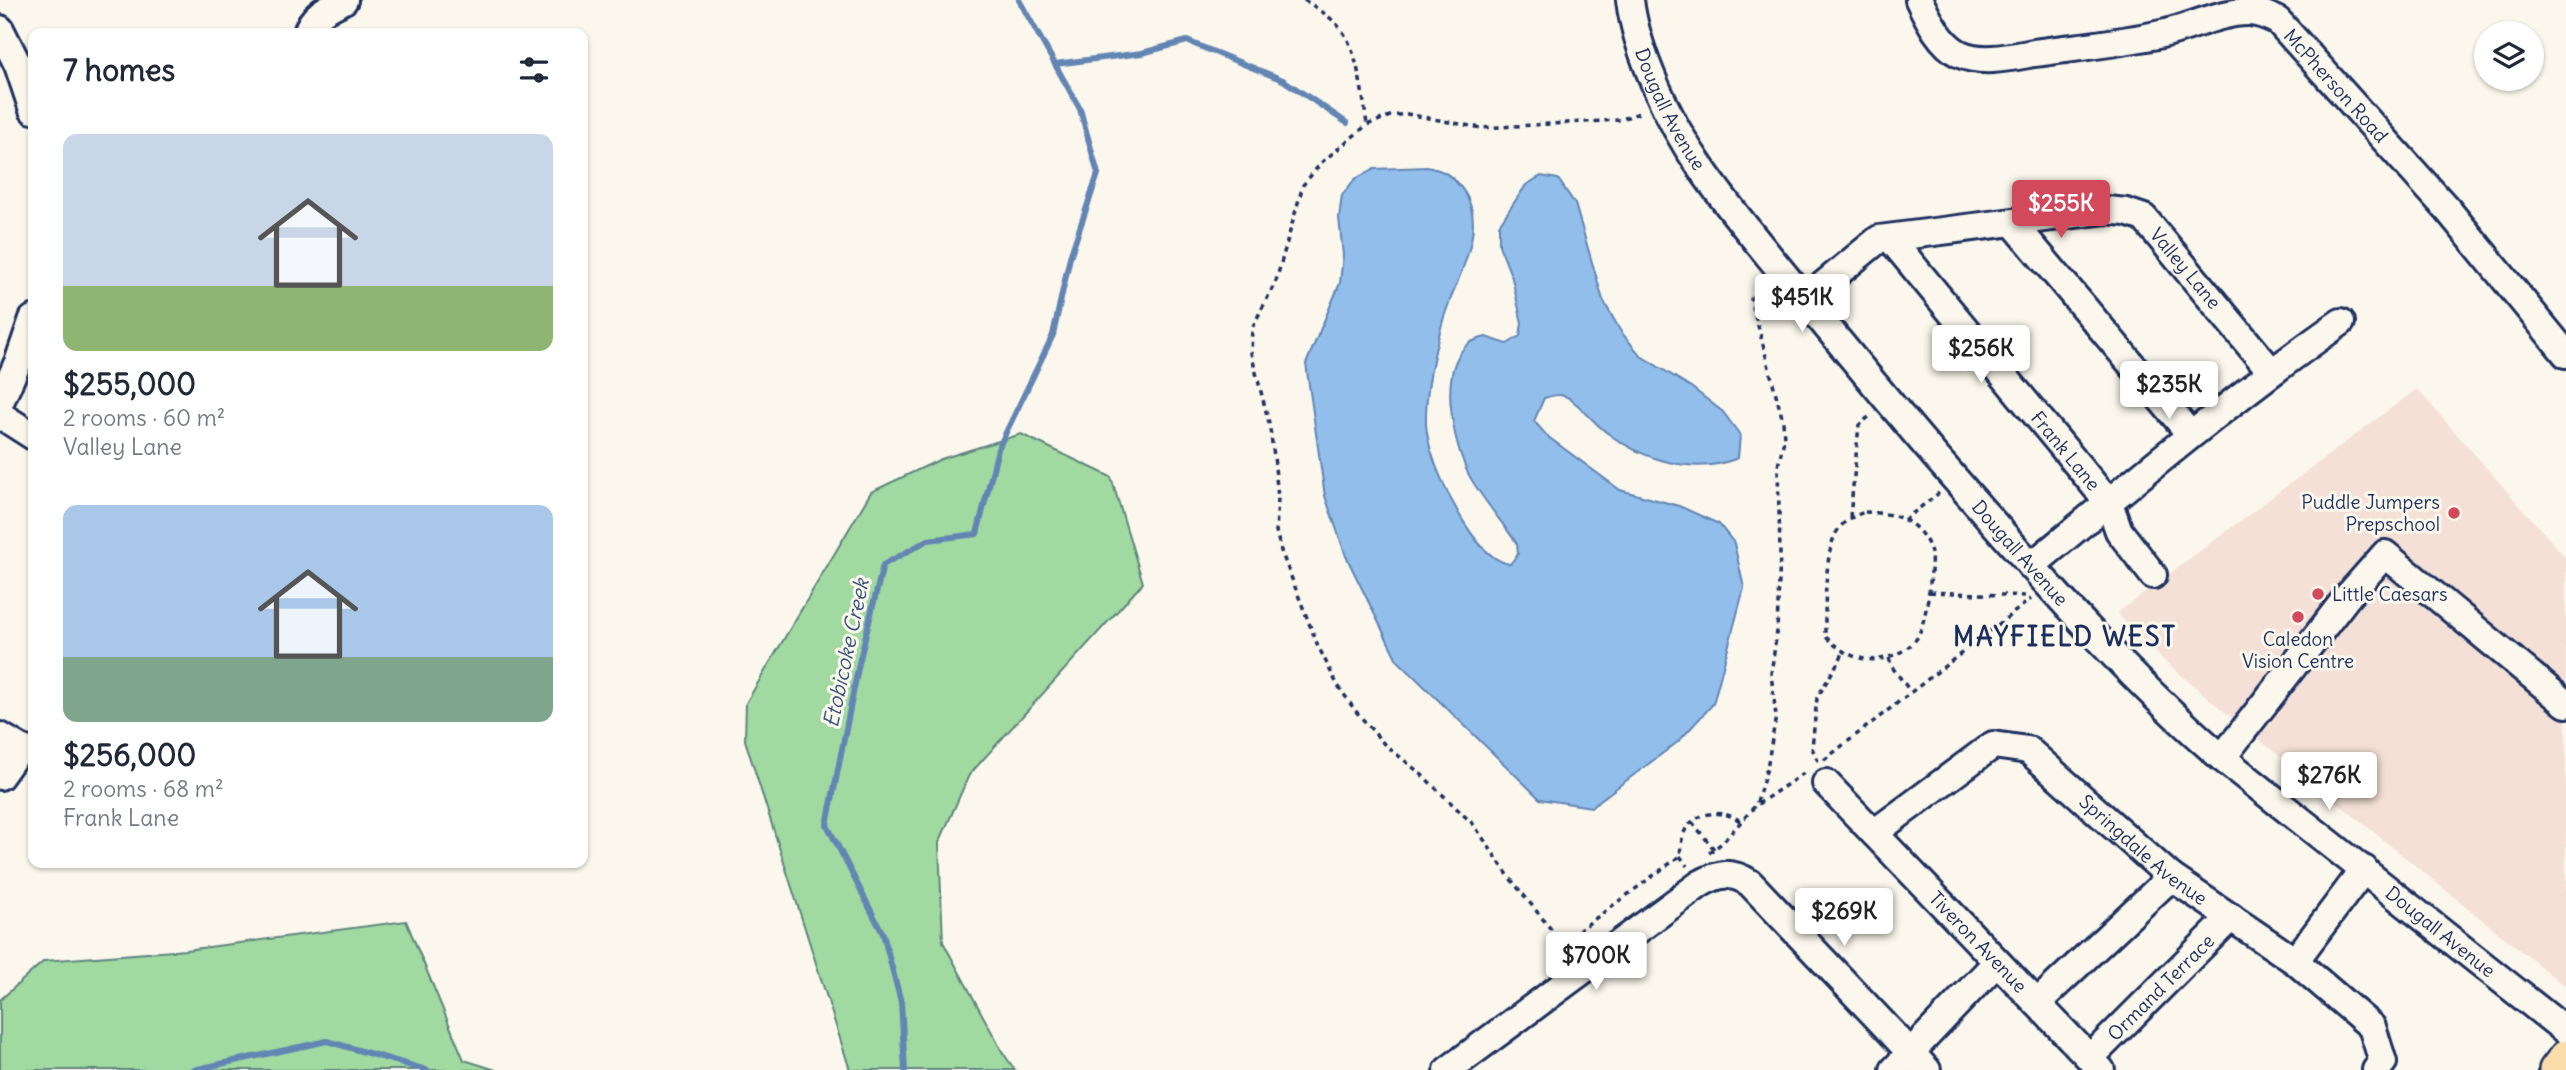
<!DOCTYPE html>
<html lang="en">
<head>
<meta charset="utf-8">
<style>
	:root { --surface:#fff; --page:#f2f2f3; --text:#1f2937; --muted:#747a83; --accent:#d1495b }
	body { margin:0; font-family:Delius,sans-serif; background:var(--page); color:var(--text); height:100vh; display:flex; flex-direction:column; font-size:26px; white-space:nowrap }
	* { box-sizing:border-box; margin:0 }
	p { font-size:23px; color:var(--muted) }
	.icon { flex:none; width:38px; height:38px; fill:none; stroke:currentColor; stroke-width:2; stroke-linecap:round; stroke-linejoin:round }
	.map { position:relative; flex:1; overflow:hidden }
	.drawer { position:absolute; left:28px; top:28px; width:560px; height:840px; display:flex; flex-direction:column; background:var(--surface); border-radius:14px; box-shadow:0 2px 5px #0004 }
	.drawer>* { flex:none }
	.tools { position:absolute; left:2474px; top:21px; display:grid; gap:14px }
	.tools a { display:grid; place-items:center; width:70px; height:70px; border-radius:50%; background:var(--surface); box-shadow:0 2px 5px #0004; font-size:35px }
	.price { position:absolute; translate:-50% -60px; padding:0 16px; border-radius:7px; background:#fff; color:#222; font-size:23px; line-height:46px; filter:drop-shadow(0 2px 4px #0008) }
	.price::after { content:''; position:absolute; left:50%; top:42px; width:21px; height:16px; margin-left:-10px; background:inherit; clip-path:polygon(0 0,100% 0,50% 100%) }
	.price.selected { background:var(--accent); color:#fff }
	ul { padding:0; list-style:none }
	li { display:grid; align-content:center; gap:14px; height:371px; padding:0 35px }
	li span { display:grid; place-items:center; height:217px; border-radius:14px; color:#555 }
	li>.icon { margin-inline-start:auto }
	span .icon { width:126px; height:126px; fill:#fffc; stroke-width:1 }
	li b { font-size:30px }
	h2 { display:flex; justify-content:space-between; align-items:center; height:84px; padding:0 35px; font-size:30px }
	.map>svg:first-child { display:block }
	.built { fill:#f4e0d6 }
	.green { fill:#a0daa0; stroke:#5e847f; stroke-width:2 }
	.water { fill:#91beeb; stroke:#6285b3; stroke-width:2 }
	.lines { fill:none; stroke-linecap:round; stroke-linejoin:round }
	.stream { stroke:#6285b3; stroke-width:6 }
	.minor-casing { stroke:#1b2f5e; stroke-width:32 }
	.major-casing { stroke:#1b2f5e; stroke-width:38 }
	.path { stroke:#1b2f5e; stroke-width:3.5; stroke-dasharray:5 5; stroke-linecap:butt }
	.minor { stroke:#fbf7ec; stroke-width:26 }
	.major { stroke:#faddab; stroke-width:33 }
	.poi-dot { fill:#d1495b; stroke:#fbf7ec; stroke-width:2.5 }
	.labels { text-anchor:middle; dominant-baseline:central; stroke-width:6; stroke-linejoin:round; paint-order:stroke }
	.street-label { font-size:19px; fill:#1b2f5e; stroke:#fbf7ec }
	.poi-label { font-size:19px; fill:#1b2f5e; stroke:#fbf7ec; text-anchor:end }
	.water-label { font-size:21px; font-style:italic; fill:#385381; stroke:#fbf7ec }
	.district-label { font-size:26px; font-weight:bold; letter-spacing:2px; fill:#1b2f5e; stroke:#fbf7ec }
</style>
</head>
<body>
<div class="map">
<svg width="2566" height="1070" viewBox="0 0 2566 1070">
	<rect width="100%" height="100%" fill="#fbf7ec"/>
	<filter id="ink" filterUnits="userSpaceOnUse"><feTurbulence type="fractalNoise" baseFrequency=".0143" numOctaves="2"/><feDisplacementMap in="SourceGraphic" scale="14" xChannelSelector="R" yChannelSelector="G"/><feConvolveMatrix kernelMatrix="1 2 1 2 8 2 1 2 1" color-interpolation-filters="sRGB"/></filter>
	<g filter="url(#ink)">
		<path class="built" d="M2417,389L2566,558V984H2562L2220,708L2160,657L2117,613Z"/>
		<path class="green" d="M1021,434L1111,477L1143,583L969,775L939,843L943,942L1003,1053L1015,1070H850L745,740L746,703L871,492L941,459Z
			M406,921L464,1060L496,1070H0V1000L44,961L186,950Z"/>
		<path class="water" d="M1427,167C1442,170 1448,173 1458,184C1495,224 1453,281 1442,324C1433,356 1425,391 1426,424C1428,453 1445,489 1459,514C1470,533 1488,561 1510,564L1518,554L1517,544C1504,524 1474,489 1466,469C1453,437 1436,366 1471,342C1475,340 1482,338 1486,337L1507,344L1520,336L1522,323L1512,278L1499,245V225L1526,185L1541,176L1558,179L1575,204L1603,300L1621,332L1641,356L1691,387L1723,412L1740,435L1738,458C1694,476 1643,460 1606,432C1593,422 1583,408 1570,399C1561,393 1554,395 1544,398L1534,421L1547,436L1620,490L1679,506L1719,524L1734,543L1744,588L1713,704L1679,741L1591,807L1540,799L1397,660L1346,556L1325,496L1306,364L1340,283L1343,255L1339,218L1342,195L1355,179L1374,169Z"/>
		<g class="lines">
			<path class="stream" d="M1055,64L1142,53L1187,41L1283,80L1347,123
				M193,1070L327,1041L426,1070
				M905,1070L901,1002L883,934L827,825L859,663L883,565L928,540L977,534L998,449L1053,335L1070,257L1098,174L1080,109L1019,0"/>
			<defs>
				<g id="minor">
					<path id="s1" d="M1630,0C1636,51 1669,122 1699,165C1730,211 1768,254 1803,298C1847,351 1890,404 1935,456C2027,561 2116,667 2222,758L2566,1031"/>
					<path id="s2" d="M1919,0C1928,19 1941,45 1960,54C1982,64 2011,57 2034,53C2078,47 2122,43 2166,33C2192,27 2220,12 2248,12C2259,12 2268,16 2278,21L2448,210L2566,354"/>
					<path d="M0,29L18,65L33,110"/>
					<path d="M307,33C312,15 328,8 344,0"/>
					<path d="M2013,223L2190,434"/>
					<path id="s3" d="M1890,238L2109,503L2119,531L2153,575"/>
					<path id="s4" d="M1805,300L1879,239L2107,210L2126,212L2144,218L2271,371"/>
					<path d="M0,402L19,360L33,319"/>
					<path d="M0,415L33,436"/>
					<path d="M2031,566C2133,482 2233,398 2341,322"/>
					<path d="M0,736L20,748L33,753"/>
					<path d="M2222,758L2347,597L2385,554L2566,704"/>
					<path d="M0,776L20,748"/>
					<path id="s5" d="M1826,783L2101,1070"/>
					<path id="s6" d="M1874,833L1993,745L2028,750L2171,877L2295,961L2372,1027L2383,1062L2376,1070"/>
					<path d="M2295,961L2364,869"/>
					<path d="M2037,1003L2171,877"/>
					<path id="s7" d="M2090,1058L2231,917"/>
					<path d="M1448,1070L1700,884C1719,873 1731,871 1750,883L1927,1070"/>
					<path d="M1894,1070L1997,962"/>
				</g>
				<path id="major" d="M2556,1070L2566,1057"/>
			</defs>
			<use href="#minor" class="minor-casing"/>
			<use href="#major" class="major-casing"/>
			<path class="path" d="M1304,0C1320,10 1335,19 1345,35C1358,55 1364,102 1367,125
				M1865,512C1881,513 1898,514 1911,524C1920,530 1930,544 1931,554C1933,572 1926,623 1917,638C1912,645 1904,651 1896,654C1869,667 1844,656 1825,636C1825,613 1824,548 1838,530C1845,520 1853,516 1865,512Z
				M1850,517L1859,425L1870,416
				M1904,520L1939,493
				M1930,592L2026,596
				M1889,658L1892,667L1910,691
				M1824,760L2031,599
				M1818,761L1812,748L1817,698L1844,652
				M1758,804L1804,773
				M1692,822L1714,849
				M1709,853L1722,843L1756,805L1767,768L1776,716L1771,674L1777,631L1780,553L1778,466L1784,440L1783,421L1751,299L1762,283
				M1680,856L1687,866
				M1562,943L1680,856C1681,847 1681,837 1686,829C1697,811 1724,809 1740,821
				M1570,953L1510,878L1474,825L1420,773L1384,744L1354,709L1337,684L1318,646L1281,551L1276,531L1278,498L1274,456L1269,423L1251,353L1252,328L1276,281L1303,185L1322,162L1367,125L1390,116L1407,114L1481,128L1619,120L1642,112"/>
			<use href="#minor" class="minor"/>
			<use href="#major" class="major"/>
		</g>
	</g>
	<g class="poi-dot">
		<circle cx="2454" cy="513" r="7"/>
		<circle cx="2318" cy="594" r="7"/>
		<circle cx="2298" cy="617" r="7"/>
	</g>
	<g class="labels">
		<g class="street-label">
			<text stroke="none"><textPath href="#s2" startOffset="481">McPherson Road</textPath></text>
			<text stroke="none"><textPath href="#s1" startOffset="117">Dougall Avenue</textPath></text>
			<text stroke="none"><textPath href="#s4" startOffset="429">Valley Lane</textPath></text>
			<text stroke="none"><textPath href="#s3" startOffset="276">Frank Lane</textPath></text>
			<text stroke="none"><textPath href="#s1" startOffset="684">Dougall Avenue</textPath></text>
			<text stroke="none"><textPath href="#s6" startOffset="336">Springdale Avenue</textPath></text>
			<text stroke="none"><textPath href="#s1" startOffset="1251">Dougall Avenue</textPath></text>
			<text stroke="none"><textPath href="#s5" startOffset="220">Tiveron Avenue</textPath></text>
			<text stroke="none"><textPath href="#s7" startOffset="100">Ormand Terrace</textPath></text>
		</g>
		<g class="poi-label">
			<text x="2440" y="502">Puddle Jumpers<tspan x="2440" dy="22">Prepschool</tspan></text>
			<text x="2332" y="594" text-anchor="start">Little Caesars</text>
			<text x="2298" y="639" text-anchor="middle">Caledon<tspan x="2298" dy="22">Vision Centre</tspan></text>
		</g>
		<g class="water-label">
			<text transform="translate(846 653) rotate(-78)">Etobicoke Creek</text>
		</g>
		<g class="district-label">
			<text x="2065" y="636">MAYFIELD WEST</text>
		</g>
	</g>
</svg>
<div class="tools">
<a><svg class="icon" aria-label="layers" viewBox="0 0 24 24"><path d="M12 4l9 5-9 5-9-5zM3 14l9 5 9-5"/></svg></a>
</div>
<b class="price selected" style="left:2061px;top:240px">$255K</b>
<b class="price" style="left:1802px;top:334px">$451K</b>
<b class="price" style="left:1981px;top:385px">$256K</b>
<b class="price" style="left:2169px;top:421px">$235K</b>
<b class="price" style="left:2329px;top:812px">$276K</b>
<b class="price" style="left:1844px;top:948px">$269K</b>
<b class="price" style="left:1596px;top:992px">$700K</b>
<section class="drawer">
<h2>7 homes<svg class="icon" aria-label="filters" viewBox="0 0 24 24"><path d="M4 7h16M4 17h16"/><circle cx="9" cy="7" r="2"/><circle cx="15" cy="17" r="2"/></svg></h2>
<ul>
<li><span style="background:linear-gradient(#c9d6e8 70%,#8fb573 0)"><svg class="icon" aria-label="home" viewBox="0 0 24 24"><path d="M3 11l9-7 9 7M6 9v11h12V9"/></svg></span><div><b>$255,000</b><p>2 rooms · 60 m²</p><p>Valley Lane</p></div></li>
<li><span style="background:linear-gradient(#a9c7e8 70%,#7fa58c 0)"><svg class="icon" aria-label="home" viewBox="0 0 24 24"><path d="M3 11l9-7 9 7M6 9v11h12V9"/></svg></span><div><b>$256,000</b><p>2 rooms · 68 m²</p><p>Frank Lane</p></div></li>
</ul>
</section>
</div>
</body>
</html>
